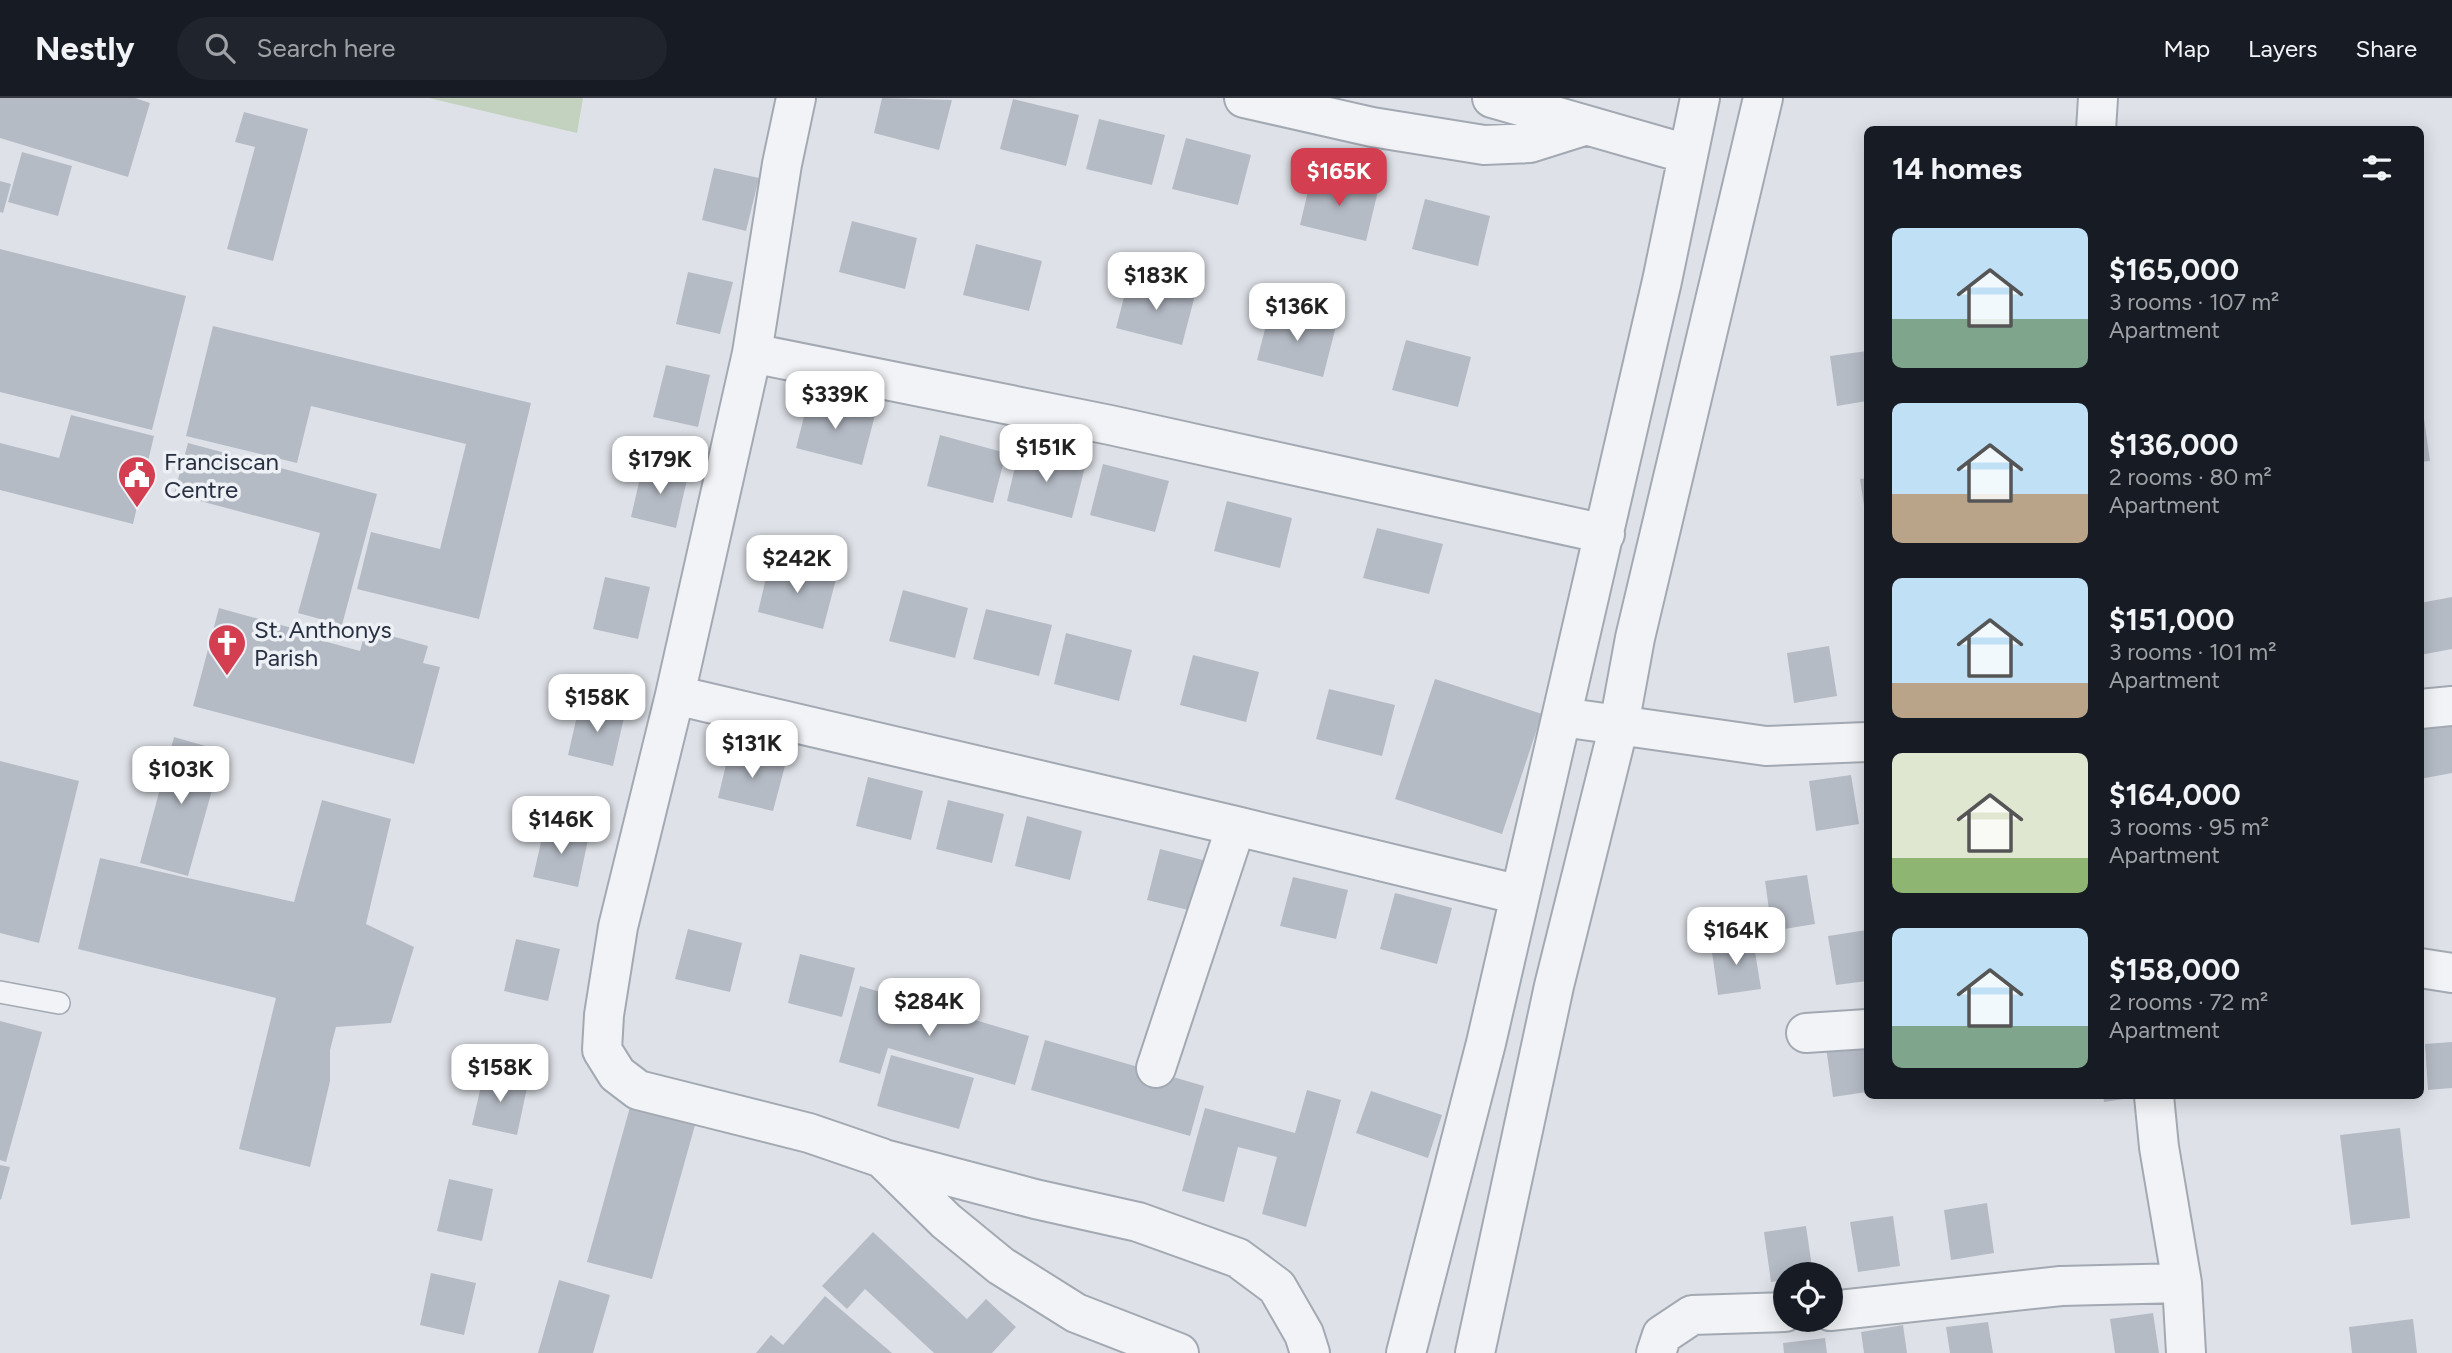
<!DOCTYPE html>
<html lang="en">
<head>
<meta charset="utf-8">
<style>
	:root { --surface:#171b24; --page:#20242c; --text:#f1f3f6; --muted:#9ea1a6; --line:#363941; --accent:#d33e51 }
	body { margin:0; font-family:Figtree,sans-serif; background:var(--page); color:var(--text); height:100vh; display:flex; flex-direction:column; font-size:26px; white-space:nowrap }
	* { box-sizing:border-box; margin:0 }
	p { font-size:23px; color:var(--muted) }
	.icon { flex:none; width:38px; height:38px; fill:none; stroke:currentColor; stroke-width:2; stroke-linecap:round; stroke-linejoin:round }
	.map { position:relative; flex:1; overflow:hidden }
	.drawer { position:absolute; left:1864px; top:28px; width:560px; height:973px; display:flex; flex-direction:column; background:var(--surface); border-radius:10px; box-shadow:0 4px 18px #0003 }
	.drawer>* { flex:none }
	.controls { position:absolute; left:1773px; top:1164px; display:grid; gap:14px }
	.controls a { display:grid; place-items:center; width:70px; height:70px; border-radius:50%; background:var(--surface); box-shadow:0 4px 18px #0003; font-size:35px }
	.price { position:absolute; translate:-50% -60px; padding:0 16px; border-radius:14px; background:#fff; color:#222; font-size:23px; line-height:46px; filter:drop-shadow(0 2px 4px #0008) }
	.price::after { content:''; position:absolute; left:50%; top:42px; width:21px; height:16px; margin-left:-10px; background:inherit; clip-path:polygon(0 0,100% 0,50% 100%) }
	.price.selected { background:var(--accent); color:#fff }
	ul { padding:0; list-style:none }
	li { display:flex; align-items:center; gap:21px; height:175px; padding:0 28px }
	li span { display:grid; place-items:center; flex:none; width:196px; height:140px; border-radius:10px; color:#555 }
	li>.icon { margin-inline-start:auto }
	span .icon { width:84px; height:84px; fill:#fffc; stroke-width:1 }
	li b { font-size:30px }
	h2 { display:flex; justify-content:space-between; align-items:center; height:84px; padding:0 28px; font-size:30px }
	header { display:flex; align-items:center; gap:42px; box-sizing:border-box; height:98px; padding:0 35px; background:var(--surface); border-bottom:2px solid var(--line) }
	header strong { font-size:33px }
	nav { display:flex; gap:38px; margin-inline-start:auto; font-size:24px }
	.search { width:490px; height:63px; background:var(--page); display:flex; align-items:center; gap:18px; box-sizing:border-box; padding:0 24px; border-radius:38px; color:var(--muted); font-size:26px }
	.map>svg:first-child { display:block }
	.green { fill:#c3d2bf }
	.building { fill:#b5bbc5 }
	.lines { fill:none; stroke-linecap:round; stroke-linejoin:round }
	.lane-casing { stroke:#a3a9b2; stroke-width:24 }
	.street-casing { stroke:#a3a9b2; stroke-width:42 }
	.lane { stroke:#f1f3f6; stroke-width:21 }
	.street { stroke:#f1f3f6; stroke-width:38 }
	.labels { text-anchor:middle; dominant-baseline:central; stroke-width:7; stroke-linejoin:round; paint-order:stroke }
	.poi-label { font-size:24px; fill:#272f40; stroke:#edf1f6; text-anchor:start }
</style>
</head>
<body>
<header>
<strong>Nestly</strong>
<div class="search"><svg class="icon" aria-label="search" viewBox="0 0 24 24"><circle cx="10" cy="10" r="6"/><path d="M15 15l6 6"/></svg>Search here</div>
<nav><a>Map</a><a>Layers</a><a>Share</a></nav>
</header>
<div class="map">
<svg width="2452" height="1255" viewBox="0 0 2452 1255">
	<rect width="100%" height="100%" fill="#dee2e8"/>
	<path class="green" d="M429,0H583L577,35Z"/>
	<path class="building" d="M0,0H135L150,5L128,79L0,40Z
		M882,0L952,2L939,52L874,35Z
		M1013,1L1079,17L1066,68L1000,51Z
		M244,14L308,31L273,163L227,151L255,49L235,44Z
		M1099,21L1165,37L1152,87L1086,71Z
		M1186,40L1251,57L1238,107L1172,91Z
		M22,54L72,68L58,118L8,104Z
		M714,70L759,80L746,133L702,122Z
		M1312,76L1378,93L1366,143L1300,127Z
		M0,83L11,86L3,115L0,114Z
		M1425,101L1490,118L1478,168L1412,151Z
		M852,123L917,140L905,191L839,174Z
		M976,146L1042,163L1029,213L963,197Z
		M0,151L186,198L152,332L0,294Z
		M688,174L733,184L720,236L676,226Z
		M1129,180L1195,197L1182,247L1116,230Z
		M1270,212L1336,228L1323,279L1257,262Z
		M213,228L531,305L479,521L357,491L371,434L440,451L466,346L311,308L297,365L186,338Z
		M1406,242L1471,259L1458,309L1392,292Z
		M1867,253V303L1837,308L1830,258Z
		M666,267L710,277L698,329L653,319Z
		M809,299L875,317L862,367L796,350Z
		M2420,313H2423L2430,363L2420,364Z
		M71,317L154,338L133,426L0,392V345L59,360Z
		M940,337L1006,355L993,405L927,388Z
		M188,345L377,396L342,527L298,515L320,435L174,396Z
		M1019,352L1085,369L1072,420L1007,403Z
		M1103,366L1169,383L1155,434L1090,417Z
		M643,367L688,377L676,430L631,419Z
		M1867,380V421H1866L1860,381Z
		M1227,403L1292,420L1280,470L1214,453Z
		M1377,430L1443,446L1429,496L1363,480Z
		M770,463L836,481L823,531L758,514Z
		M605,479L650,489L638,541L593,531Z
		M903,492L968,510L955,560L889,543Z
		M2452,499V551L2420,557V505Z
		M219,510L303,533L302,537L360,553L366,531L428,548L423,565L440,569L414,666L193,608Z
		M986,511L1052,527L1039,578L973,561Z
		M1066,535L1132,552L1119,603L1054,586Z
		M1829,548L1837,598L1794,605L1787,555Z
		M1193,557L1259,574L1246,624L1180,607Z
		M1435,581L1542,616L1502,736L1395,701Z
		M1329,591L1395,607L1382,658L1316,641Z
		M580,605L625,615L613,668L568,657Z
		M2452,623V675L2420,681V629Z
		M174,639L223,653L188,778L140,765Z
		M730,650L786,664L773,713L718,700Z
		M0,663L79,683L39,845L0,835Z
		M1851,677L1859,726L1816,733L1809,683Z
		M868,679L923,693L911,742L856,728Z
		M322,702L391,721L366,826L414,849L391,925L336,929L330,952V983L310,1069L239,1051L276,900L78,851L100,760L294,804Z
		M948,702L1004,716L992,765L936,751Z
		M1027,718L1082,733L1070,782L1015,768Z
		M545,727L589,737L578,789L533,779Z
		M1160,751L1226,768L1213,818L1147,802Z
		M1807,777L1815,826L1772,833L1765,783Z
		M1293,779L1348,792L1336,841L1280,828Z
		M1395,795L1452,810L1437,866L1380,851Z
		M688,831L742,845L730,894L675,881Z
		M1867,832V883L1836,887L1828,838Z
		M516,841L560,851L548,903L504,893Z
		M1753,841L1761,891L1718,897L1711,847Z
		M800,856L855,870L842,919L788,905Z
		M860,888L1029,938L1015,987L888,950L880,976L839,964Z
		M0,923L42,934L6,1064L0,1062Z
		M1045,942L1204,988L1190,1038L1031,992Z
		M1867,943V994L1833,999L1826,949Z
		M2452,944V990L2428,992L2425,946Z
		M891,957L974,980L959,1031L877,1008Z
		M484,975L528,985L517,1037L472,1027Z
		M1307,992L1341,1002L1306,1129L1262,1116L1277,1059L1238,1049L1224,1104L1182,1093L1205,1010L1295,1035Z
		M1371,993L1442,1017L1428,1060L1356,1035Z
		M2103,998H2137V999L2104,1004Z
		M630,1009L695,1027L652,1181L587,1164Z
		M2400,1030L2410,1120L2351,1127L2340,1037Z
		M0,1067L10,1069L1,1102L0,1101Z
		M449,1081L493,1091L482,1143L437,1133Z
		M1987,1105L1994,1155L1951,1162L1944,1112Z
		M1893,1118L1900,1168L1858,1174L1850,1124Z
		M1806,1128L1813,1176H1785V1182L1771,1184L1764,1134Z
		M873,1134L967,1221L986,1201L1016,1229L992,1255H934L865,1191L847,1211L822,1188Z
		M431,1175L476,1185L464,1237L420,1227Z
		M559,1182L610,1197L593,1255H538Z
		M825,1198L892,1255H756L771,1237L783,1247Z
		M2153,1215L2159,1255H2115L2110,1221Z
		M2413,1221L2417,1255H2352L2349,1229Z
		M1988,1224L1993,1255H1950L1946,1229Z
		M1903,1227L1907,1255H1864L1861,1234Z
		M1825,1240L1827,1255H1784L1783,1245Z"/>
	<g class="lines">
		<defs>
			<path id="lane" d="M0,894L59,905"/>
			<path id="street" d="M796,0L782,66L752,255L675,597L618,829L604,917L602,952L617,976L638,992L809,1035L882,1060L946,1123L1001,1168L1076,1215L1179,1255
				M1244,0L1372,29L1484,47L1530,45L1584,28
				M1492,0L1687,56
				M2096,32L2098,0
				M752,255L1110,327L1605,436
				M675,597L1236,728L1520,797
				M2420,611L2452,608
				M1562,619L1766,648L1867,644
				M2420,870L2452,875
				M1806,935L1867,931
				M1156,970L1236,728
				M2154,998L2159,1049L2182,1185L2186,1255
				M884,1061L1035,1101L1138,1124L1238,1160L1277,1189L1304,1236L1310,1255
				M1830,1213L2061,1188L2182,1185
				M1406,1255L1486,945L1662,183L1700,0
				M1475,1255L1554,888L1619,627L1635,540L1763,0
				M1656,1255L1662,1237L1692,1217L1785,1214"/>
		</defs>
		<use href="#lane" class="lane-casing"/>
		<use href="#street" class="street-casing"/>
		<use href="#lane" class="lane"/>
		<use href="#street" class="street"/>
	</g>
	<defs>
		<symbol id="civic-pin" viewBox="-11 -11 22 30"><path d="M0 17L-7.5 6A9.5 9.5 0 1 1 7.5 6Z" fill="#d33e51" stroke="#edf1f6"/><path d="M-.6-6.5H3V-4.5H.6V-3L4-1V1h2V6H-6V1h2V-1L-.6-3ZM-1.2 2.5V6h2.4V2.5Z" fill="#fff"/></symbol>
		<symbol id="church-pin" viewBox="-11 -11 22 30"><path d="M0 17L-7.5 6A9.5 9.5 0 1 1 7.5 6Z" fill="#d33e51" stroke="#edf1f6"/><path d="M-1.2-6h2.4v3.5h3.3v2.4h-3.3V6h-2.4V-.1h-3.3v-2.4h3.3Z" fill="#fff"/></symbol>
	</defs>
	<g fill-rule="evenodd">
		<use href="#civic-pin" x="115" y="355" width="44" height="60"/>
		<use href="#church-pin" x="205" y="523" width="44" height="60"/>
	</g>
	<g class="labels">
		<g class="poi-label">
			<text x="164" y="363">Franciscan<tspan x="164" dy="28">Centre</tspan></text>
			<text x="254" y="531">St. Anthonys<tspan x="254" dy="28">Parish</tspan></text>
		</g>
	</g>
</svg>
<div class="controls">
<a><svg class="icon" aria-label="locate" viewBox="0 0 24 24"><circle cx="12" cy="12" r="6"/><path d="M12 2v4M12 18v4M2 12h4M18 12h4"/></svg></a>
</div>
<b class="price selected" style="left:1339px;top:110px">$165K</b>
<b class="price" style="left:1156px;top:214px">$183K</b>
<b class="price" style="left:1297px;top:245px">$136K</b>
<b class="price" style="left:835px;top:333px">$339K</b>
<b class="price" style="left:1046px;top:386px">$151K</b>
<b class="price" style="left:660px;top:398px">$179K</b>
<b class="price" style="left:797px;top:497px">$242K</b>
<b class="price" style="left:597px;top:636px">$158K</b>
<b class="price" style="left:752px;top:682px">$131K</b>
<b class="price" style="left:181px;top:708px">$103K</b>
<b class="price" style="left:561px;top:758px">$146K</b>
<b class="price" style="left:1736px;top:869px">$164K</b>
<b class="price" style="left:929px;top:940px">$284K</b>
<b class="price" style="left:500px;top:1006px">$158K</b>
<section class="drawer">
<h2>14 homes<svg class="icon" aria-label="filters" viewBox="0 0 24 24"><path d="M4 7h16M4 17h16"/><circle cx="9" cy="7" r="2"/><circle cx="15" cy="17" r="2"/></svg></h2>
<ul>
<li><span style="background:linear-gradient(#bfe0f5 65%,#7fa58c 0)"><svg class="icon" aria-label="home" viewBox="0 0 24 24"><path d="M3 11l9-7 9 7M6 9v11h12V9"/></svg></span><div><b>$165,000</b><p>3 rooms · 107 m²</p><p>Apartment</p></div></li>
<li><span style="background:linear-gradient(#bfe0f5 65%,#b9a48a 0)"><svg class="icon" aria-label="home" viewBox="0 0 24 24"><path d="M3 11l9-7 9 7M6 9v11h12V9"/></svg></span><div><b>$136,000</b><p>2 rooms · 80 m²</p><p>Apartment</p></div></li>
<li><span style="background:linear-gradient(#bfe0f5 75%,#b9a48a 0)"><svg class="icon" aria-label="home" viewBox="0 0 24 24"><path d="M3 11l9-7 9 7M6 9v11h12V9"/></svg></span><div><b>$151,000</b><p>3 rooms · 101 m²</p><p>Apartment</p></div></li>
<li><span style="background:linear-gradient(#dfe7d0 75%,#8fb573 0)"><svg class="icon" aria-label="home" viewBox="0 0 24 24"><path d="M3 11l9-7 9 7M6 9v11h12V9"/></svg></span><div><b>$164,000</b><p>3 rooms · 95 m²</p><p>Apartment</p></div></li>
<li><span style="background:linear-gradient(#bfe0f5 70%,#7fa58c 0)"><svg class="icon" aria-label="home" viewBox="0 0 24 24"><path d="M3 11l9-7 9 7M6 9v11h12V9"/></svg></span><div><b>$158,000</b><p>2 rooms · 72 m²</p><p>Apartment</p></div></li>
</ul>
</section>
</div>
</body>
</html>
